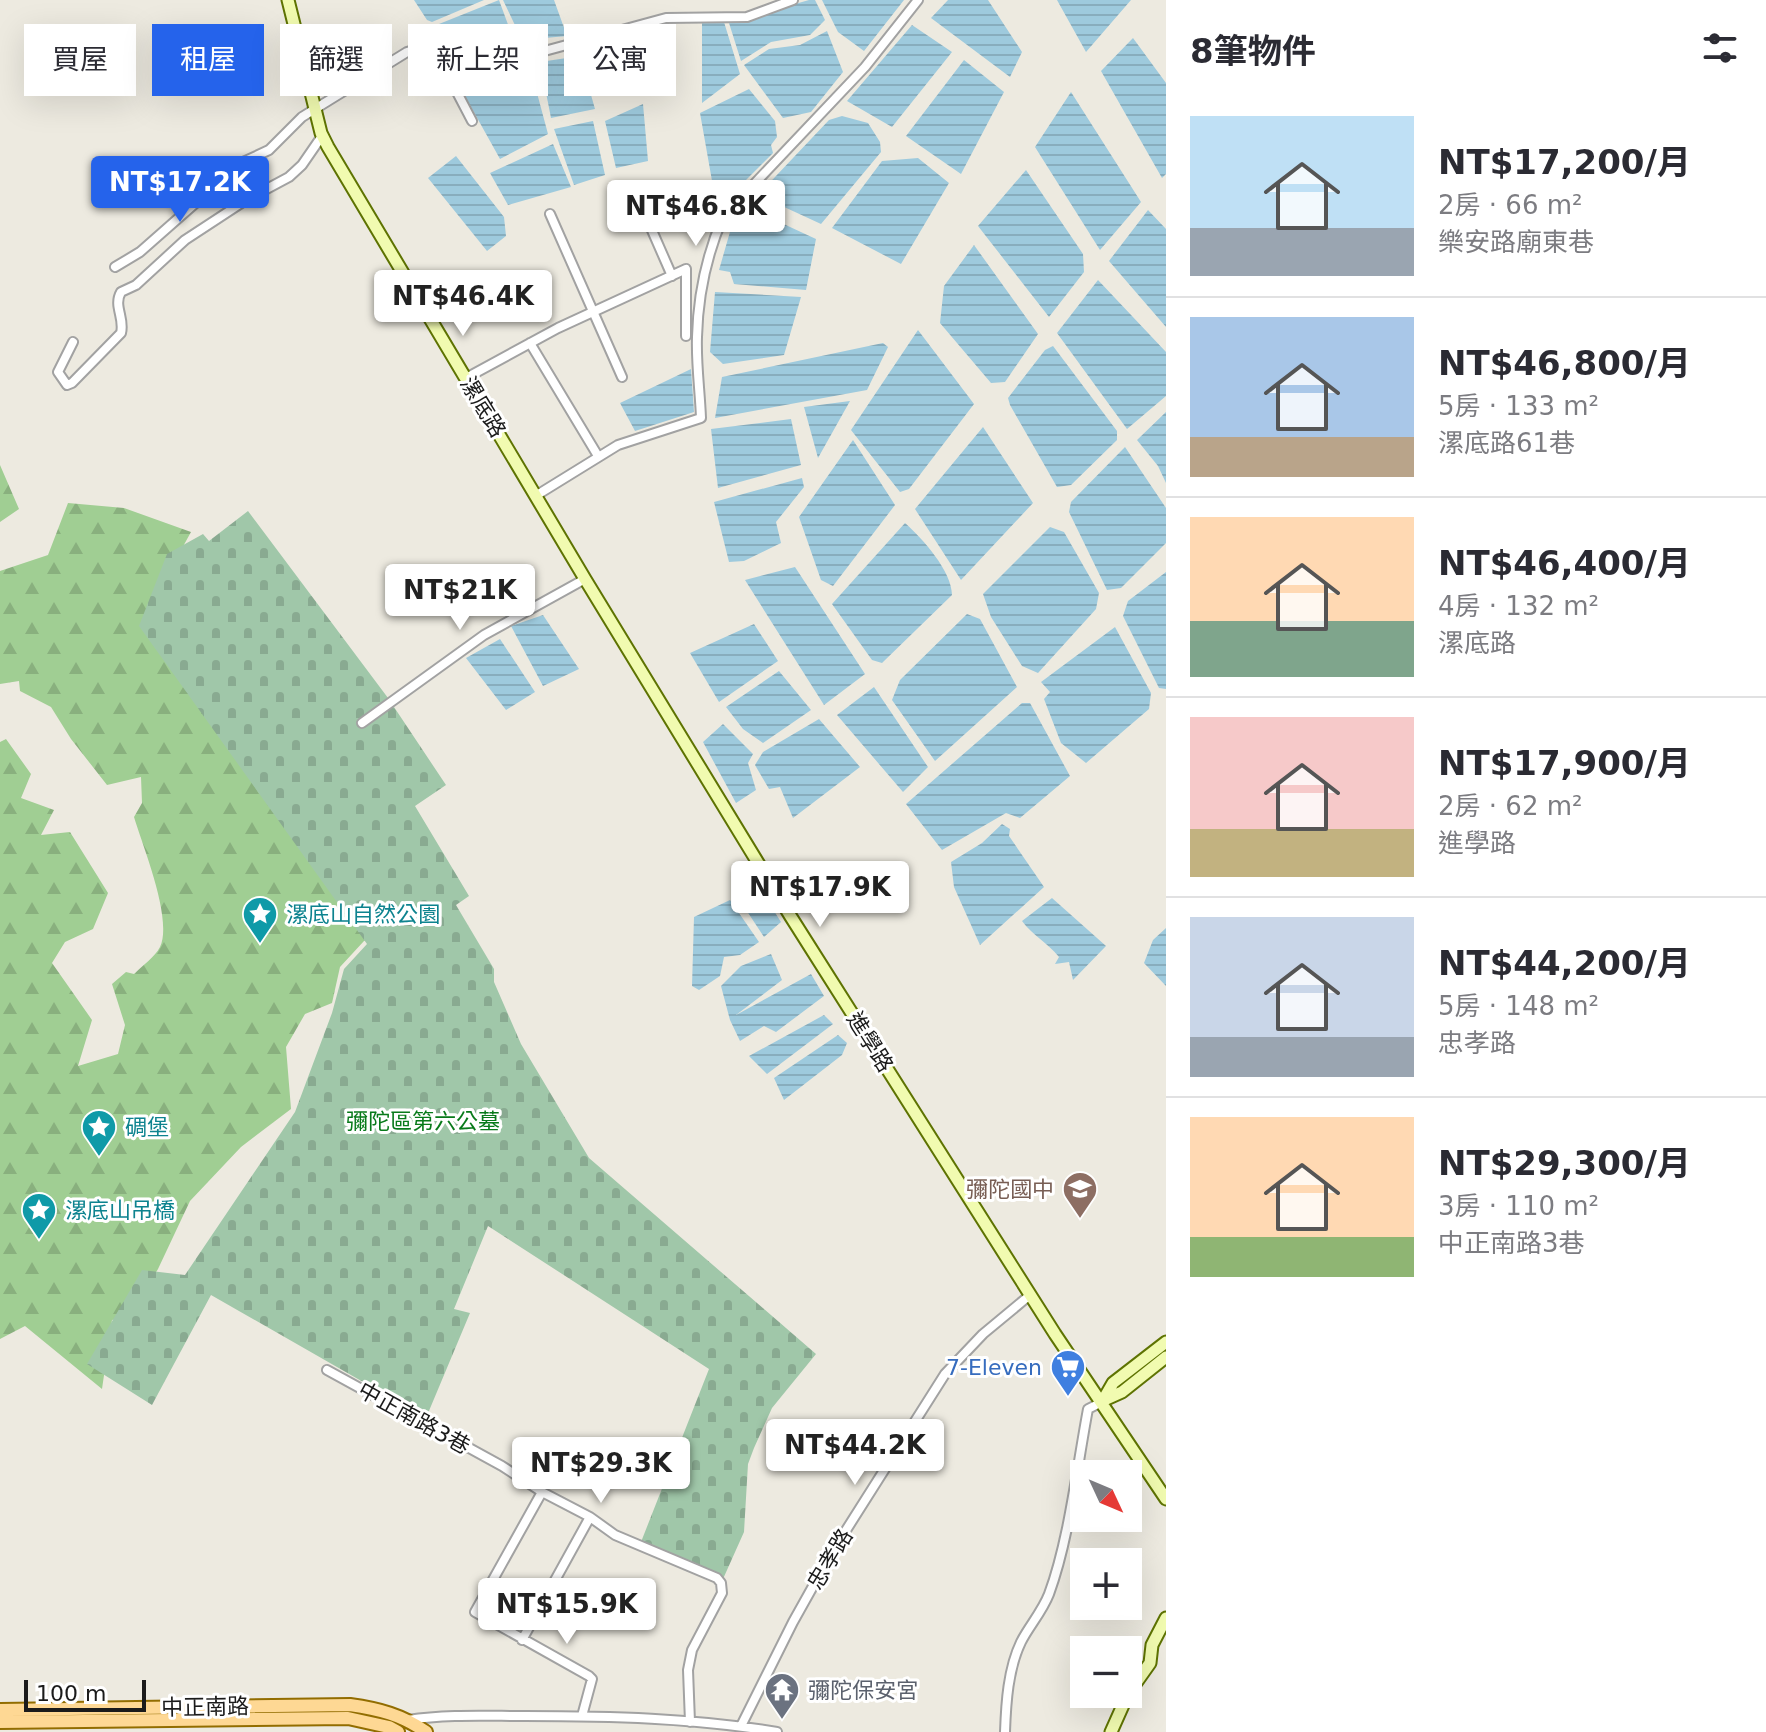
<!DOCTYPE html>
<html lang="zh-TW">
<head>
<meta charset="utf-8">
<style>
	:root { --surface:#fff; --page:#f2f2f3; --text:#2b2b33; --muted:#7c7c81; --line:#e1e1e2; --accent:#2563eb }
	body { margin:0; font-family:"DejaVu Sans","Noto Sans TC",sans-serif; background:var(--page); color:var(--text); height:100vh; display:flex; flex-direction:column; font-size:30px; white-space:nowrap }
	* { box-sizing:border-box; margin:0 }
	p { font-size:26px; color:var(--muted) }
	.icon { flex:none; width:44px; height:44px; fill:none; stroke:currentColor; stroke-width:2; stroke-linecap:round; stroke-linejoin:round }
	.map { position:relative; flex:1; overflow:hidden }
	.sheet { display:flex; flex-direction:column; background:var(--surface); width:600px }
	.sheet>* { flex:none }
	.guide { position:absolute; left:24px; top:24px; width:760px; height:72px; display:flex; gap:16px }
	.needle { width:52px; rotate:134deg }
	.tools { position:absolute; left:1070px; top:1460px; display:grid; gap:16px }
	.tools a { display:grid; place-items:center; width:72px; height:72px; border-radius:0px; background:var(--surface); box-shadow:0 8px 32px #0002; font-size:40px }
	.scale { position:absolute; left:24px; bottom:20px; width:122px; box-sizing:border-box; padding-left:8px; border:4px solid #1b1b1b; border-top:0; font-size:22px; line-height:28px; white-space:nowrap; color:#1b1b1b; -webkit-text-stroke:6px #fff; paint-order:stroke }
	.price { position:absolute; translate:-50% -68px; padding:0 18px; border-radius:8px; background:#fff; color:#222; font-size:26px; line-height:52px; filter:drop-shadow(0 2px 4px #0008) }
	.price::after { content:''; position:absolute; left:50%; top:48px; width:24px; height:18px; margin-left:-12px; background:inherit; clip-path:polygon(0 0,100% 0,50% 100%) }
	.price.active { background:var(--accent); color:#fff }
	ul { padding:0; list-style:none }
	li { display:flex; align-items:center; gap:24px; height:200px; padding:0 24px }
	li+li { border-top:2px solid var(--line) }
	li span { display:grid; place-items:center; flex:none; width:224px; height:160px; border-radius:0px; color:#555 }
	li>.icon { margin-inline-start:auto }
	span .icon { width:96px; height:96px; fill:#fffc; stroke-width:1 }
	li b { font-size:34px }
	h2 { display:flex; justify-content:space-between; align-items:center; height:96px; padding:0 24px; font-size:34px }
	.tag { padding:0 28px; border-radius:0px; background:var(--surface); box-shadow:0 8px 32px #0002; font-size:28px; line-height:72px }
	.tag.active { background:var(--accent); color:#fff }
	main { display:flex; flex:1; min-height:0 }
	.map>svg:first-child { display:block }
	.forest { fill:url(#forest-firs) }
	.cemetery { fill:url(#cemetery-stones) }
	.water { fill:url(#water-rules) }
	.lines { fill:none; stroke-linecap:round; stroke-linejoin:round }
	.street-casing { stroke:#a2a2a2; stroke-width:12 }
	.secondary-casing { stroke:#5e7302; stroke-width:15 }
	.primary-casing { stroke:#926d00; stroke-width:16 }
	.street { stroke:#fff; stroke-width:8 }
	.secondary { stroke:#f1fbb0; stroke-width:11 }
	.primary { stroke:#fed894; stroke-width:12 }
	.labels { text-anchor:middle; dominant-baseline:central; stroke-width:6; stroke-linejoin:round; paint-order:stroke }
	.street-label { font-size:22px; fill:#1b1b1b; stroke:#fff }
	.culture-label { font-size:22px; fill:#0d838f; stroke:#fff; text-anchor:start }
	.park-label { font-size:22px; fill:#087a1a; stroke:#fff }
	.education-label { font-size:22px; fill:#785e54; stroke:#fff; text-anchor:end }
	.shop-label { font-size:22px; fill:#366cbe; stroke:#fff; text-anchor:end }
	.worship-label { font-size:22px; fill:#5b616d; stroke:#fff; text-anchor:start }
</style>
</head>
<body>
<main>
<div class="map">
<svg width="1166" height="1732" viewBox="0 0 1166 1732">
	<defs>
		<pattern id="forest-firs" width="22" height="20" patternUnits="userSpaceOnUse" patternTransform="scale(2)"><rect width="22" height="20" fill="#a0ce93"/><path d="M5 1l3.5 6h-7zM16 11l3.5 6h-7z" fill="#89b07e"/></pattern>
		<pattern id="cemetery-stones" width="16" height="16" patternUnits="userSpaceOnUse" patternTransform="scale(2)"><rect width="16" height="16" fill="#a0c7a9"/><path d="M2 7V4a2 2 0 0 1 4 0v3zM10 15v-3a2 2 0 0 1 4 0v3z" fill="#89aa91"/></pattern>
		<pattern id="water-rules" width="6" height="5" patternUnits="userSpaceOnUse" patternTransform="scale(2)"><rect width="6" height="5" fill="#9ecadd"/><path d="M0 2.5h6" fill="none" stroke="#88adbd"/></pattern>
	</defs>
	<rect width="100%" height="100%" fill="#edeae0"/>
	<path class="forest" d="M0,465L19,509L0,522Z
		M68,503L124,508L191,532L170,570L410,922L364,941L340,967L332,1003L305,1014L286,1047L291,1109L241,1147L190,1201L158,1269L130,1317L112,1320L102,1389L25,1326L0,1339V742L6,739L31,774L21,798L54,810L41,835L70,832L108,893L93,929L65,942L52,963L92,1020L78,1066L118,1054L125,1025L112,984L126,972L134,974C142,966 155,957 160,947C173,919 143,847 134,817L142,803L141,777L107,785L71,739L51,707L20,691L19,681L0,684V571L48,555Z"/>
	<path class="cemetery" d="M248,511L388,698L446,785L415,806L469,896L456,905L494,969V982L521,1044L589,1158L816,1354L772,1408L754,1448L748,1464L744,1532L723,1579L641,1542L709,1369L488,1226L454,1309L470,1313L426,1418L211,1295L152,1405L87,1364L142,1270L185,1275L295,1112L332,1013L344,969L367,944L139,626L167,554L203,534L209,541Z"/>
	<path class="water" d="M414,0H484L432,22L427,20Z
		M499,0L510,30L507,39L509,47L507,49L460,56L435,33L434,26Z
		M503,0H554L567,36L522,40Z
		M809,0H815L825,20L810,35L771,42L741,61L729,23Z
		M822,0H904L864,51L838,32Z
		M948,0H988L1022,52L1010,77L931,18Z
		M1057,0H1131L1086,52Z
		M724,22L740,74L702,103V23Z
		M912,25L952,52L892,127L847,101Z
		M827,31L843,72L811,112L783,118L744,65L769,49L800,45Z
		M1133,38L1166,83V174L1162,178L1101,71Z
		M580,56L595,109L551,118L540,62Z
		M964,60L1004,92L961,174L906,136Z
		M530,67L548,134L500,159L456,80Z
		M749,89L775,121L777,137L771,145L773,153L717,209L700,113Z
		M1071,92L1141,202L1100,250L1035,147Z
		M643,104L648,161L616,168L605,121Z
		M842,116L868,123L880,142L881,152L821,224L758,195L829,120Z
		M593,121L605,175L574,185L554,129Z
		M553,144L571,187L508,205L490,173Z
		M456,156L504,217L506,236L487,251L428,178Z
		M918,158L949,183L901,264L832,228L882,161Z
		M1026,170L1083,254L1084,272L1049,317L978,226Z
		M745,206L816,239L806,290L734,284L730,272L719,270L734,218Z
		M1148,210L1166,229V327L1109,261Z
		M974,245L1038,334L1005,382L991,383L940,323L944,286Z
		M1098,280L1166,352V396L1127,429L1057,333Z
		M715,292L801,297L784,355L723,364L710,352Z
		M918,330L974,404L909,489L900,492L851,430Z
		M883,343L888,347L867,390L715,418L722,377Z
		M1053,346L1117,431V440L1071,485L1057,487L1010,405L1008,398L1045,350Z
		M691,369L694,412L635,431L620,403Z
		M850,401L818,458L804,407Z
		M1166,412V483L1158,466L1137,440Z
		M791,419L801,465L718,488L711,429Z
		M983,427L1033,503L961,580L915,509Z
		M853,440L895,505L833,586L821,580L799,517Z
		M1125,447L1166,508V543L1121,588L1107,590L1069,512L1071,502Z
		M802,478L804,487L776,522L781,543L744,561L729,562L714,502Z
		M905,523C922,538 952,571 952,595L882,663L872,660L832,604Z
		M1050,527L1064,532L1099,593L1096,609L1038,673L1022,666L991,617L983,594Z
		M795,567L865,674L824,705L745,580Z
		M1166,572V689L1159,688L1123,616L1128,601Z
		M967,614L980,619L1017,687L935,761L892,700L900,680Z
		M543,615L579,669L543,686L511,626Z
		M754,624L778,661L719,702L690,653Z
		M1115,627L1151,693L1149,709L1086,763L1061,743L1044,699L1050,692L1041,682Z
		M500,639L535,692L506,710L466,658Z
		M779,671L811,710L763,743L743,729L726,707Z
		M874,687L928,767L903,792L837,715Z
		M1022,703H1030L1070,776L1020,818L1006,813L942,850L906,804Z
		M819,719L860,767L793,818L780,787L769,789L755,765L763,752Z
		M723,724L753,754L748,763L756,790L736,803L703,742Z
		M1002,824L1010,829L1009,836L1044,887L980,945L954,887L951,862L982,843Z
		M755,881L781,922L764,937L735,893Z
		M1052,898L1106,946L1073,980L1069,962L1055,964L1059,957C1047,942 1033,936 1022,921Z
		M730,900L759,942L740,955L724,957L720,976L699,990L692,986L694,917Z
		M1166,928V986L1144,963L1153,940Z
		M771,954L782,980L736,1015L811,974L824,996L776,1032L764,1026L740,1041L730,1020L721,986L741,966Z
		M824,1015L833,1024L767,1074L749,1056Z
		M838,1035L847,1043L842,1055L784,1100L774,1078Z"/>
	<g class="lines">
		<defs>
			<path id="street" d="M456,68L515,59L666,18L747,17L793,0
				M633,187L672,276
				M550,214L622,377
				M115,267L140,252L241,163L269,150L302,117L407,52L417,49L456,68L449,77L472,121
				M73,342L58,372L67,385L72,383L121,333C125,318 113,306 121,292L136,285L185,240L246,200L289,177L302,165L322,136
				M530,343L598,456
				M466,378L558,328L686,269V336
				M537,495L618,445L701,418C700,391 696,364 697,337C698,297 707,254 723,217L865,67L918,0
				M362,723L484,635L585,579
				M327,1370L502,1466L542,1492L590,1517L615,1535L717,1578L721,1583L722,1593L692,1650L688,1670L690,1722
				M542,1492L475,1612L589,1676L592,1679L582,1716
				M522,1640L590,1517
				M408,1720C447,1714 486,1716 525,1716C609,1716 694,1718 777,1732
				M741,1726L793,1622L831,1554L945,1374L983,1334L1030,1295
				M1005,1732C1006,1703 1008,1669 1021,1642C1029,1626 1042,1612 1049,1594C1069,1540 1077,1467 1088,1409L1102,1402"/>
			<path id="secondary" d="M288,0L321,133L328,147L585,579L791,917L1055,1334L1166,1499
				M1102,1401L1122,1392L1166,1357
				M1102,1402L1113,1383L1166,1342
				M1111,1732L1128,1694L1150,1663L1152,1645L1166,1618"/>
			<path id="primary" d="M0,1710L350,1705C379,1709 402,1715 426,1732
				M0,1722L348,1718L389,1727L398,1732"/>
		</defs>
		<use href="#street" class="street-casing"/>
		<use href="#secondary" class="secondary-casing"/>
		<use href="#primary" class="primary-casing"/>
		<use href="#street" class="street"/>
		<use href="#secondary" class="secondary"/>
		<use href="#primary" class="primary"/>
	</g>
	<defs>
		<symbol id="sight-pin" viewBox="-11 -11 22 30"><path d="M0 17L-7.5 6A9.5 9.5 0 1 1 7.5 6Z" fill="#0f9aa8" stroke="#fff"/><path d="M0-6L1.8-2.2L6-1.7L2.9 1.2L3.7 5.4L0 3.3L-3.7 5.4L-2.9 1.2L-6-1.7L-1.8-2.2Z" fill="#fff"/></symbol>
		<symbol id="school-pin" viewBox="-11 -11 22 30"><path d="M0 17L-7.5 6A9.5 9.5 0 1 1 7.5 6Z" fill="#8d6e63" stroke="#fff"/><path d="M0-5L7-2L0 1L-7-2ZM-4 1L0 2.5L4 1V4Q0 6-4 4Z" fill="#fff"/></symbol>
		<symbol id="supermarket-pin" viewBox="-11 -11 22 30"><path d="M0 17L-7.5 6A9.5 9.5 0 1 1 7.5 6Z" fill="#3f7fe0" stroke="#fff"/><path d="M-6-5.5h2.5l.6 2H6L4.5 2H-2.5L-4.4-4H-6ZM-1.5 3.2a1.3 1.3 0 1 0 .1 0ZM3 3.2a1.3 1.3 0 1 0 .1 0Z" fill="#fff"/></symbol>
		<symbol id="temple-pin" viewBox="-11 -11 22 30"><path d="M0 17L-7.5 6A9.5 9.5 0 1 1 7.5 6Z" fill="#6b7280" stroke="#fff"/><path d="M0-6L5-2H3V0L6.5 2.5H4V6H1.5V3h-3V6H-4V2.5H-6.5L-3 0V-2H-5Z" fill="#fff"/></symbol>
	</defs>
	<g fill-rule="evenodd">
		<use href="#sight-pin" x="240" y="894" width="40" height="54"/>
		<use href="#sight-pin" x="79" y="1107" width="40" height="54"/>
		<use href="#school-pin" x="1060" y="1169" width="40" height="54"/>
		<use href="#sight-pin" x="19" y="1190" width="40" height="54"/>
		<use href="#supermarket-pin" x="1048" y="1347" width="40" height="54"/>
		<use href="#temple-pin" x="762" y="1670" width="40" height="54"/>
	</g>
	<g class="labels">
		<g class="street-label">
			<text transform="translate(483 407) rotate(59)">漯底路</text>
			<text transform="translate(870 1042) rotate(58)">進學路</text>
			<text transform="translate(414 1418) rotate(29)">中正南路3巷</text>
			<text transform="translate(830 1559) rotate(-59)">忠孝路</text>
			<text transform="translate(205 1707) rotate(-1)">中正南路</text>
		</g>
		<g class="culture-label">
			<text x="286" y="914">漯底山自然公園</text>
			<text x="125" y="1127">碉堡</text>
			<text x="65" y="1210">漯底山吊橋</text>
		</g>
		<g class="park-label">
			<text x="423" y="1121">彌陀區第六公墓</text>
		</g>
		<g class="education-label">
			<text x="1054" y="1189">彌陀國中</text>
		</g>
		<g class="shop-label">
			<text x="1042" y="1367">7-Eleven</text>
		</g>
		<g class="worship-label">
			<text x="808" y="1690">彌陀保安宮</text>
		</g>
	</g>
</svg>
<div class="tools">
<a><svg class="needle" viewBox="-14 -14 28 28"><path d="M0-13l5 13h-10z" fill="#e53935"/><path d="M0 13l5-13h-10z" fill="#7c7c81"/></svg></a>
<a>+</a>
<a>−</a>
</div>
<div class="scale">100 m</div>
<b class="price active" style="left:180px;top:224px">NT$17.2K</b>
<b class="price" style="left:696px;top:248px">NT$46.8K</b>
<b class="price" style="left:463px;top:338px">NT$46.4K</b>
<b class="price" style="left:460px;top:632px">NT$21K</b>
<b class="price" style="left:820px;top:929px">NT$17.9K</b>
<b class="price" style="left:855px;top:1487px">NT$44.2K</b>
<b class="price" style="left:601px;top:1505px">NT$29.3K</b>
<b class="price" style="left:567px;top:1646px">NT$15.9K</b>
<div class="guide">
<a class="tag">買屋</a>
<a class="tag active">租屋</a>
<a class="tag">篩選</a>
<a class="tag">新上架</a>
<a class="tag">公寓</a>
</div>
</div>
<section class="sheet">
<h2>8筆物件<svg class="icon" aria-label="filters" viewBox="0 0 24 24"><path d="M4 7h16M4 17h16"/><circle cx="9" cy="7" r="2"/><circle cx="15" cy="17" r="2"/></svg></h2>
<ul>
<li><span style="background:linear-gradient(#bfe0f5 70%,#9aa5b1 0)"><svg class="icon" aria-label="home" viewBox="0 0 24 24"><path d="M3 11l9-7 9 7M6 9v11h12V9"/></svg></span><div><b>NT$17,200/月</b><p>2房 · 66 m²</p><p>樂安路廟東巷</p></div></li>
<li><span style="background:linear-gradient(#a9c7e8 75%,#b9a48a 0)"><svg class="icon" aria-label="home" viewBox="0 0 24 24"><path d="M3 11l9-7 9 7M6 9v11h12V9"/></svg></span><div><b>NT$46,800/月</b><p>5房 · 133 m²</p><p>漯底路61巷</p></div></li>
<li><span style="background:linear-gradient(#ffd9b3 65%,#7fa58c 0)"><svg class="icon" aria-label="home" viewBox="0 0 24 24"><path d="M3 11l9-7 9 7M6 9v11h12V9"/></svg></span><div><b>NT$46,400/月</b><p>4房 · 132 m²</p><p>漯底路</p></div></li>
<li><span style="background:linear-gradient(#f6c9c9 70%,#c2b280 0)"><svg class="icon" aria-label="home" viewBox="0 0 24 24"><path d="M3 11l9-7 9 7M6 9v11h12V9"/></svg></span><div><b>NT$17,900/月</b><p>2房 · 62 m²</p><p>進學路</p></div></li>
<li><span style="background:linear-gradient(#c9d6e8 75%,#9aa5b1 0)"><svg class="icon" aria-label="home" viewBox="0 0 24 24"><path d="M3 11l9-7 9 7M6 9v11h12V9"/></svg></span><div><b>NT$44,200/月</b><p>5房 · 148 m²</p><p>忠孝路</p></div></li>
<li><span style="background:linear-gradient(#ffd9b3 75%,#8fb573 0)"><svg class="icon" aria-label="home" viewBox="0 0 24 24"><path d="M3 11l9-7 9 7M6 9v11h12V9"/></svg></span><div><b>NT$29,300/月</b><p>3房 · 110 m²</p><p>中正南路3巷</p></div></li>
</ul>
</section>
</main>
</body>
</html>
